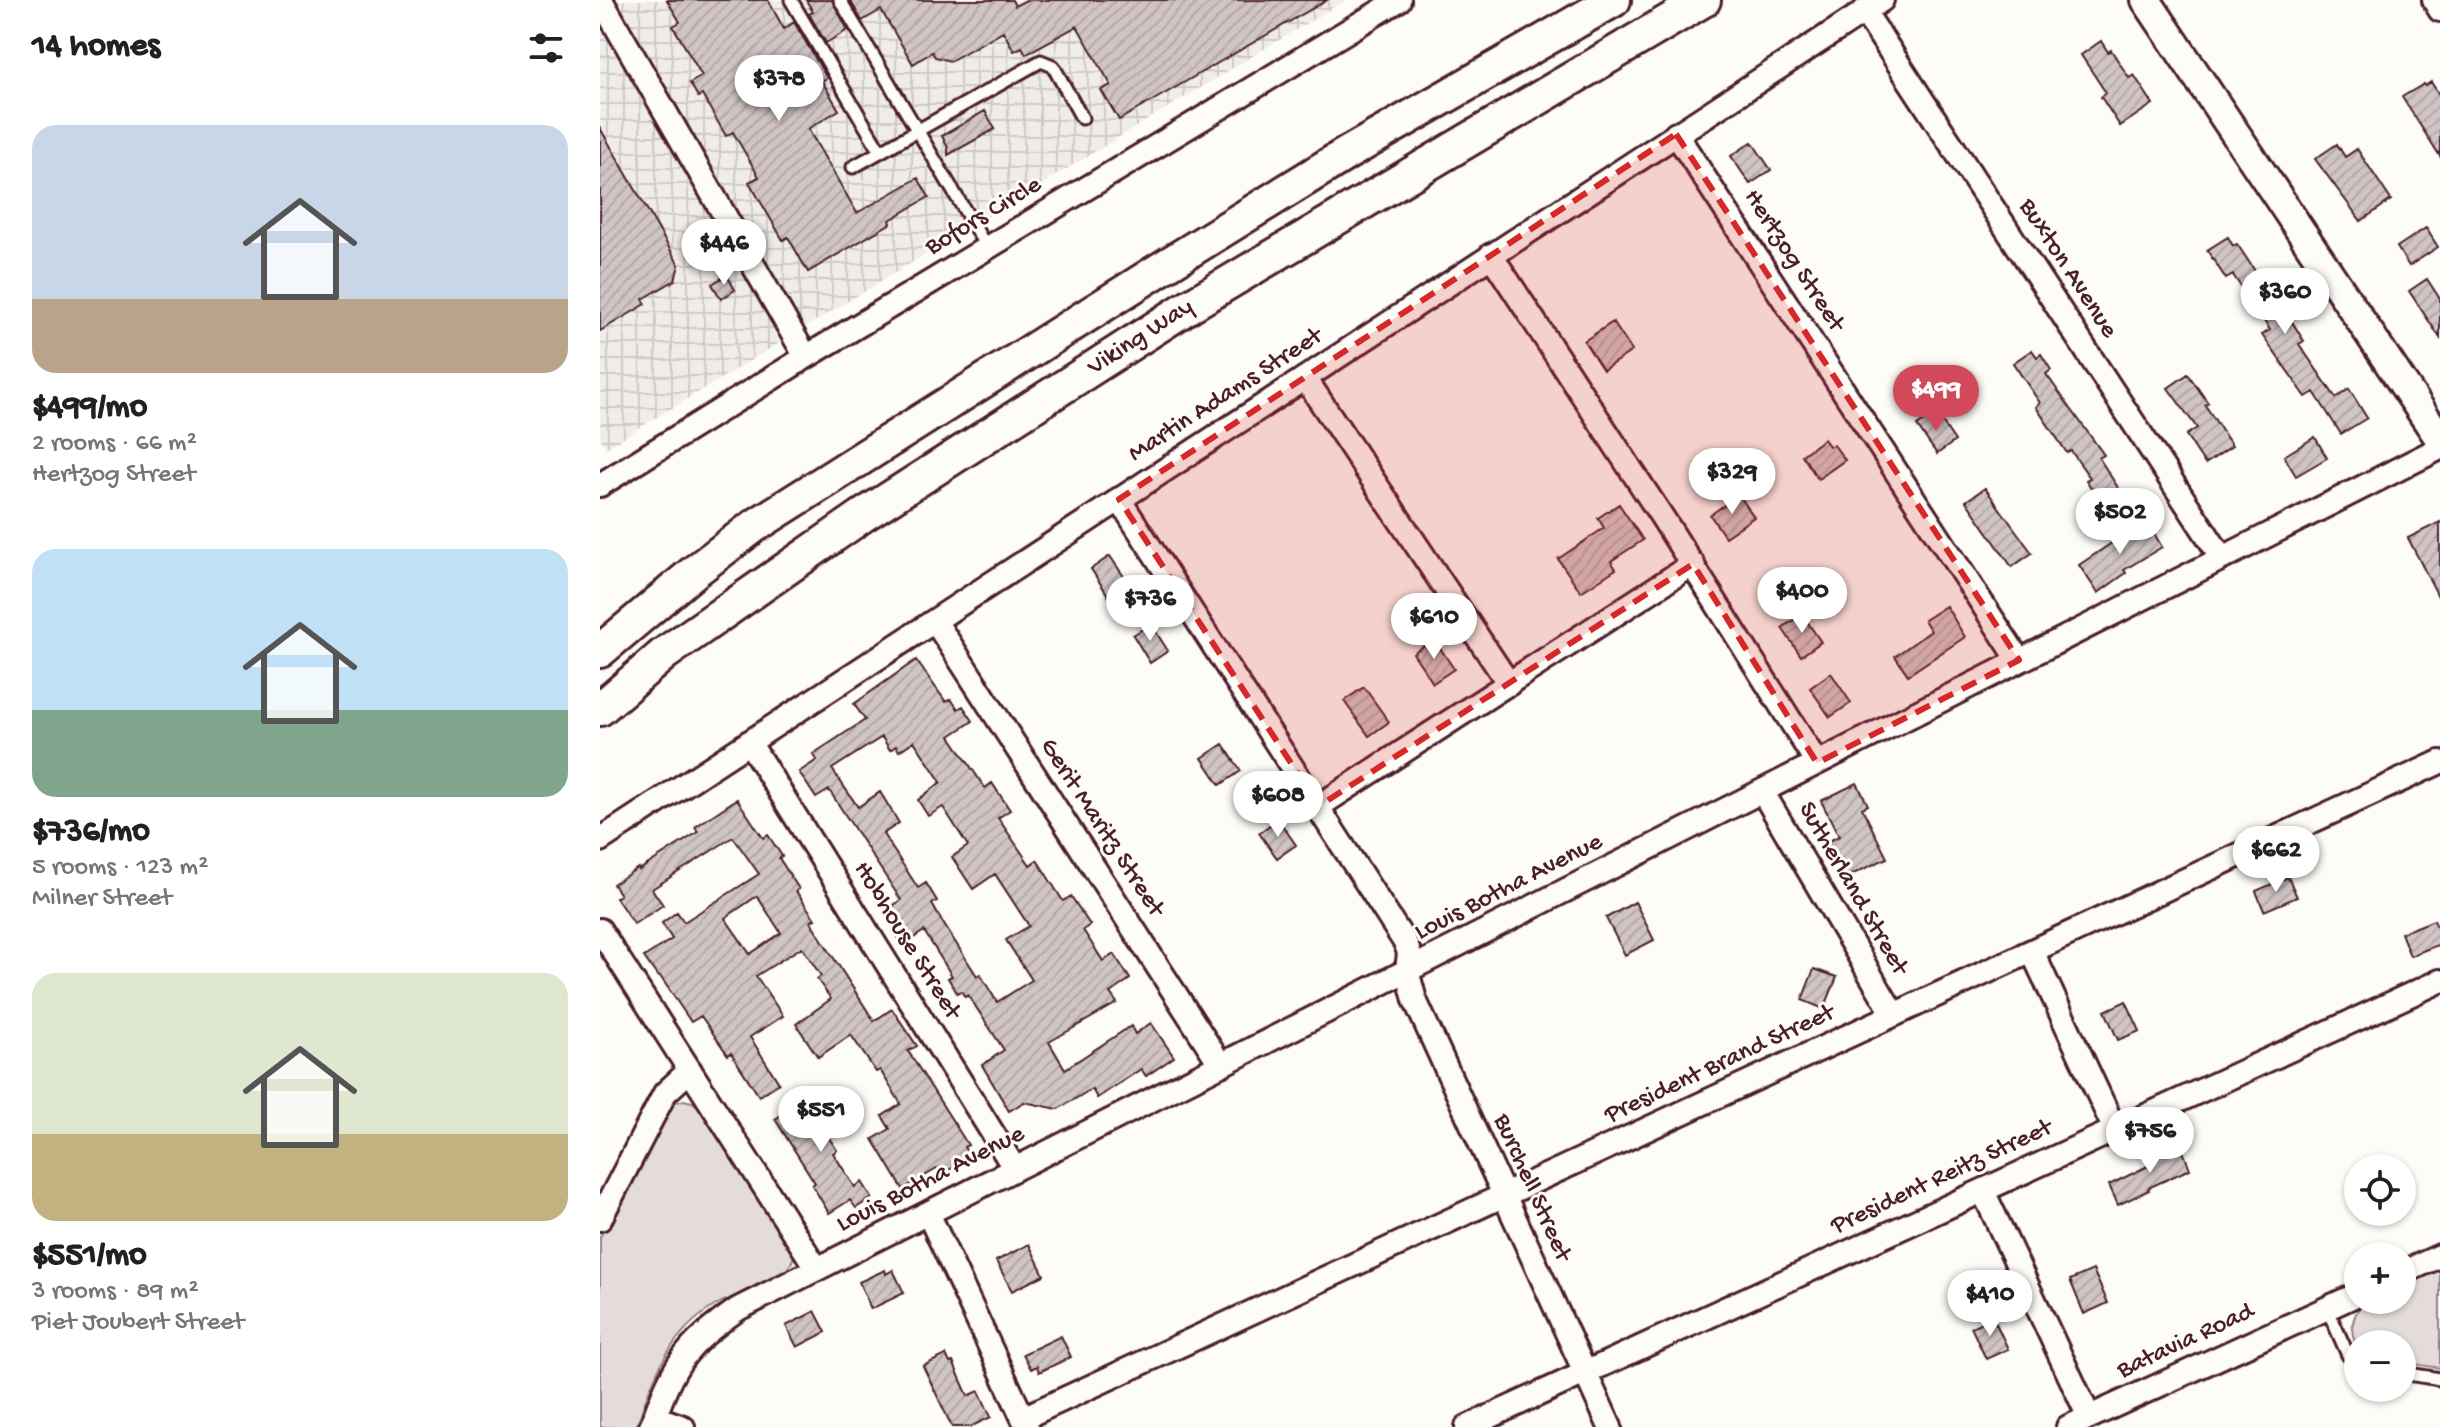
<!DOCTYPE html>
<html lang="en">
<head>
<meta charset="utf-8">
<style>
	:root { --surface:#fff; --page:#f2f2f2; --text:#202124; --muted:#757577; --accent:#d1495b }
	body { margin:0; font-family:"Gochi Hand",sans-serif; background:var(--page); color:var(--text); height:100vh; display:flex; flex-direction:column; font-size:30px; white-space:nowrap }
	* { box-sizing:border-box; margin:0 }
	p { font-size:26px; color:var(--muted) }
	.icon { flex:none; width:44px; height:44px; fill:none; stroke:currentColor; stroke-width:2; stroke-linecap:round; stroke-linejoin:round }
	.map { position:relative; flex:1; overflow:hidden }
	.details { display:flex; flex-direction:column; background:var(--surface); width:600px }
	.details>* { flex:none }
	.fabs { position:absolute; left:1744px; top:1154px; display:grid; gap:16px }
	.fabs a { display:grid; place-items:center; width:72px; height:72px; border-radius:50%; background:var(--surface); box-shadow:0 2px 6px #0004; font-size:40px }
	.price { position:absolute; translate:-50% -68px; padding:0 18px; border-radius:28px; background:#fff; color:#222; font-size:26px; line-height:52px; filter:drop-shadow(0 2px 4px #0008) }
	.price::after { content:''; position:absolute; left:50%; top:48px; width:24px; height:18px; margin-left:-12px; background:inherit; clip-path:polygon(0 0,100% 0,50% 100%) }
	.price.on { background:var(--accent); color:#fff }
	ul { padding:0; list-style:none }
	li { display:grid; align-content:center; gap:16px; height:424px; padding:0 32px }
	li span { display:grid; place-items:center; height:248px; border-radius:24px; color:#555 }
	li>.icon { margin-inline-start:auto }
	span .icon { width:144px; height:144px; fill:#fffc; stroke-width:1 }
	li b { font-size:34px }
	h2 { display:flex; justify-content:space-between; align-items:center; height:96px; padding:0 32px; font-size:34px }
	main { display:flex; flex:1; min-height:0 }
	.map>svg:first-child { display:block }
	.industrial { fill:url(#industrial-grid) }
	.park { fill:#e3dcda; stroke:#967e82; stroke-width:2 }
	.building { fill:url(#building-hatch); stroke:#4a1f2b; stroke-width:2; fill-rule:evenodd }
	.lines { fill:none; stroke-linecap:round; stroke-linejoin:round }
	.service-casing { stroke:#4a1f2b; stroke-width:17 }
	.minor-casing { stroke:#4a1f2b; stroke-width:28 }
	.tertiary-casing { stroke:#4a1f2b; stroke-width:34 }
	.secondary-casing { stroke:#4a1f2b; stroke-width:38 }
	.service { stroke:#fdfcf7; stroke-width:11 }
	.minor { stroke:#fdfcf7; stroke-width:22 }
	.tertiary { stroke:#fdfcf7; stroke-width:28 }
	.secondary { stroke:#fdfcf7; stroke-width:32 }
	.marked { fill:#d62828; fill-opacity:0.2; stroke:#d62828; stroke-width:6; stroke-dasharray:16 10; stroke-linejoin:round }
	.labels { text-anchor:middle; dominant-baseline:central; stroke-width:6; stroke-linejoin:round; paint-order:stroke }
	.street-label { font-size:26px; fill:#4a1f2b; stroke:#fdfcf7 }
</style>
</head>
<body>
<main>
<section class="details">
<h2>14 homes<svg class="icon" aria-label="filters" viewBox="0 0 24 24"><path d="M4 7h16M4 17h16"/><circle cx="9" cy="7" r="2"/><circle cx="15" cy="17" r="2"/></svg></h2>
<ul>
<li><span style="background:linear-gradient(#c9d6e8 70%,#b9a48a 0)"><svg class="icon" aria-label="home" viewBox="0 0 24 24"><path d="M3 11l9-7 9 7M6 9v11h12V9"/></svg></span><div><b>$499/mo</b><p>2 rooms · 66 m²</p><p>Hertzog Street</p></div></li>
<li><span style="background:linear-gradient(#bfe0f5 65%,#7fa58c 0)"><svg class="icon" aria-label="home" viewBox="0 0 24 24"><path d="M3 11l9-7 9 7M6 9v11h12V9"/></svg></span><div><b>$736/mo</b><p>5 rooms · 123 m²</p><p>Milner Street</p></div></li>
<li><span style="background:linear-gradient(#dfe7d0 65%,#c2b280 0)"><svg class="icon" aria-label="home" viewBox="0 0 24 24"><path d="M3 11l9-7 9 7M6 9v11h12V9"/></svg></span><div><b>$551/mo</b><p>3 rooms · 89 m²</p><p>Piet Joubert Street</p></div></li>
</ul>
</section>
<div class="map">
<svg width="1840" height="1427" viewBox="0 0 1840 1427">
	<defs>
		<pattern id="industrial-grid" width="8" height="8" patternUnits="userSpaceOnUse" patternTransform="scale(2)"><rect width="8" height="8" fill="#f0ece8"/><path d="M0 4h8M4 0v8" fill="none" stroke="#cfcac7"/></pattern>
		<pattern id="building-hatch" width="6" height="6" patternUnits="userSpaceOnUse" patternTransform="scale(2)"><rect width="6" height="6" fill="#d0c5c4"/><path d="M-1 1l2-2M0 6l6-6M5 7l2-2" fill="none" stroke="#b4a9a9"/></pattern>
	</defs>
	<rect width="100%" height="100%" fill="#fdfcf7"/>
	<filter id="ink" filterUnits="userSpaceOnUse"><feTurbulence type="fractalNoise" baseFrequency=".0125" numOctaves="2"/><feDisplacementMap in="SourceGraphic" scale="16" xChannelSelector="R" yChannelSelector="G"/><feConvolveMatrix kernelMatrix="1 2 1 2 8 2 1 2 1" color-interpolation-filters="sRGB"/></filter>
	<g filter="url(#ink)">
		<path class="industrial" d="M0,0H745L6,448L0,437Z"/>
		<path class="park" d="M84,1100L92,1102L104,1110L194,1253C193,1282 138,1292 116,1305C68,1333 53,1378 36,1427H0V1237L63,1111L76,1102Z
			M1840,1269V1368L1802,1362V1344H1758L1757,1347C1748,1330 1752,1304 1775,1300C1784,1299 1793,1300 1802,1300V1287Z"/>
		<path class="building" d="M67,0H168L184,29L194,22L227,78L222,81L239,110L208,129L257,213L318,178L329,197L290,220L291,223L208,272L188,237L183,240L149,182L159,177L133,132L126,136L102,95L98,97L90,83L102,76L73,26L80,22Z
			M206,0H232L248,30L226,43L209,14L213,12Z
			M250,0H412L415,6L426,0H727L519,120L501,90L511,85L477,26L426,54L422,47L414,51L403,31L350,61L335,57L332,52L313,64L281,10L262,21Z
			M1501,41L1508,52L1511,50L1529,78L1534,75L1553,104L1520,126L1501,97L1506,93L1481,55Z
			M1831,82L1840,96V156L1802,97L1824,84L1825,86Z
			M385,111L395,129L348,155V148L342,136Z
			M0,128L79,265L75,280L43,299L46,304L0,331Z
			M1152,142L1171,170L1150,184L1131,156Z
			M1737,144L1745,157L1757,149L1791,200L1761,221L1715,159Z
			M1826,228L1838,247L1809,266L1797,247Z
			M1628,237L1633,246L1637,244L1657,274L1661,272L1704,341L1699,344L1736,398L1749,389L1767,418L1741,434L1714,392L1706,397L1662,335L1670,330L1633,275L1626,279L1607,250Z
			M127,275L135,290L121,299L112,284Z
			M1827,279L1840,299V338L1809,291Z
			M1013,322L1032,351L1003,370L984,341Z
			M1432,350L1437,357L1441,354L1451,370L1446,374L1504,455L1499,458L1524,497L1505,509L1486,480L1490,478L1471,451L1467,453L1436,407L1440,403L1413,363Z
			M1588,374L1608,403L1605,405L1632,446L1605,464L1586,435L1597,428L1568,388Z
			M1336,413L1355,441L1337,454L1317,426Z
			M1715,437L1727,458L1696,476L1684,456Z
			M1224,439L1229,446L1234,445L1245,460L1218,479L1202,455Z
			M1385,488L1432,553L1412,567L1366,501Z
			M1139,495L1154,517L1125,537L1110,515Z
			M1019,504L1043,540L1011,561L1016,569L981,592L958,559L1004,528L998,518Z
			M1546,520L1562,547L1524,570L1526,573L1498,593L1479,565Z
			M1840,522V600L1808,538Z
			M510,556L535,593L515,606L491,569Z
			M1346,606L1365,637L1308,675L1295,656L1331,631L1324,620Z
			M1202,614L1221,642L1201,656L1182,628Z
			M551,624L568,651L550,663L533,635Z
			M834,639L854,669L833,683L813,653Z
			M316,660L346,702L351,699L358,709L363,706L373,721L350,736L385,788L392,783L410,810L398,818L430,865L437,860L463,901L471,896L490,925L483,930L503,961L514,954L530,979L510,993L517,1003L449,1042L465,1069L531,1026L535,1034L551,1023L574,1057L546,1076L541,1069L497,1098L492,1089L458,1109L424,1102L409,1111L382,1065L404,1050L368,995L365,997L361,991L357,993L348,978L352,976L324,931L303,945L293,930L299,926L288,909L301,900L229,790L216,798L199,772L217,760L213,754L265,720L254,704ZM282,737L290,750L296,746L299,751L314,741L341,782L318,800L328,816L343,807L368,846L352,857L373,889L395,874L429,926L406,940L432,980L397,1002L380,974L377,976L341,920L332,904L337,901L326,883L318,888L283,834L299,823L280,792L258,807L232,769Z
			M1231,673L1251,703L1230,717L1210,688Z
			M764,687L789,722L769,736L744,701Z
			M623,744L641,771L620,785L602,758Z
			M1257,783L1268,805L1262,808L1287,858L1245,878L1227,842L1239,836L1221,801Z
			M137,799L163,838L168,835L182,856L179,858L199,889L196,891L215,919L211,921L214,927L274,1021L292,1009L317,1046L308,1051L368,1145L364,1147L370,1157L344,1173L340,1167L303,1189L273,1139L290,1129L282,1116L301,1104L280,1070L276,1072L251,1035L218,1057L196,1024L231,999L217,979L221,976L202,947L156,976L183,1016L150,1037L179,1083L159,1096L131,1053L128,1055L101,1016L91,1022L60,976L58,977L44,957L72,939L62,923L77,912L84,922L159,874L133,837L52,889L63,905L34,924L16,898L20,895L13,884L38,868L39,870L98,832L95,827ZM157,896L181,933L150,954L125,918Z
			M678,819L696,845L677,858L659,833Z
			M1688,877L1697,897L1664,911L1656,891Z
			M1035,902L1054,940L1025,955L1006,918Z
			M1834,920L1840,935V944L1810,956L1801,933Z
			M1214,969L1237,977L1224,1009L1202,1000Z
			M1526,1001L1540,1031L1518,1040L1505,1011Z
			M233,1099L244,1116L223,1129L237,1150L233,1153L255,1187L262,1182L272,1198L256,1208L250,1200L229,1213L212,1185L215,1183L175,1119L202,1102L210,1114Z
			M1581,1146L1590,1169L1548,1188L1549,1190L1518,1205L1509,1185L1550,1165L1548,1161Z
			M429,1244L444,1275L412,1291L396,1261Z
			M285,1270L286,1274L293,1270L304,1293L271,1309L259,1282Z
			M1493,1270L1508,1303L1484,1314L1470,1280Z
			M215,1311L226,1332L197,1347L186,1326Z
			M1393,1317L1408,1349L1386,1359L1371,1327Z
			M461,1336L471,1357L439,1372L437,1366L431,1369L423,1354Z
			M346,1355L350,1363L353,1362L368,1396L379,1391L391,1417L370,1427H352L323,1366Z"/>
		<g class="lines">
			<defs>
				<path id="service" d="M191,0L280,151
					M240,0L387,248
					M253,167L441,61L453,66L482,118
					M1727,1308L1748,1355L1758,1364
					M1802,1373L1840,1379"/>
				<path id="minor" d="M1,0L206,357
					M1834,0L1840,10
					M1264,11L1622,558
					M1076,134L1419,660
					M891,255L1064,520L1217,763
					M705,378L909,684
					M0,485L206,357L799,0
					M519,499L806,944L809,953L807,970L815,1000L1010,1427
					M335,621L621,1065
					M149,742L415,1169
					M1162,791L1294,1015
					M719,806L1093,564
					M0,840L1282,0
					M0,930L217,1269
					M1432,951L1515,1130
					M1383,1191L1489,1417
					M328,1213L427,1427
					M0,1219L65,1093L90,1070
					M1802,1273L1840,1256
					M55,1417L83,1427
					M423,1418L1840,762
					M51,1427C74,1363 83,1348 138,1309L1840,448
					M867,1427L1840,981
					M1468,1427L1758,1294"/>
				<path id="tertiary" d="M1546,0L1840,439"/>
				<path id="secondary" d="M0,651L94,572L153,527L562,268L746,154L1014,0
					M0,709L64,654L262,516L591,305L1104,0"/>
			</defs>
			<use href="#service" class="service-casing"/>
			<use href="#minor" class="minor-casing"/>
			<use href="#tertiary" class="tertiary-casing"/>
			<use href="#secondary" class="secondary-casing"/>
			<use href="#service" class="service"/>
			<use href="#minor" class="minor"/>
			<use href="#tertiary" class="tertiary"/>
			<use href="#secondary" class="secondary"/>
		</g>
	</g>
	<path class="marked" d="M1076,134L1419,660L1217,763L1093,564L719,806L519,499Z"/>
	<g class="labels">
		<g class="street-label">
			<text transform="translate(384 217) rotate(-31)">Bofors Circle</text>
			<text transform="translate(1193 261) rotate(57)">Hertzog Street</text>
			<text transform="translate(1467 269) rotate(57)">Buxton Avenue</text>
			<text transform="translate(541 338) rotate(-33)">Viking Way</text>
			<text transform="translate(626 396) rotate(-33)">Martin Adams Street</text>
			<text transform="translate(501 828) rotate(57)">Gerit Maritz Street</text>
			<text transform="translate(909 888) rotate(-27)">Louis Botha Avenue</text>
			<text transform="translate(1252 889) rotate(60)">Sutherland Street</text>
			<text transform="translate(306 941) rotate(58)">Hobhouse Street</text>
			<text transform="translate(1120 1065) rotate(-25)">President Brand Street</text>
			<text transform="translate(1342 1178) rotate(-25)">President Reitz Street</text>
			<text transform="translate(331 1180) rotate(-27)">Louis Botha Avenue</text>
			<text transform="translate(931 1188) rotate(66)">Burchell Street</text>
			<text transform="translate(1586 1342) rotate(-25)">Batavia Road</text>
		</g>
	</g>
</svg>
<div class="fabs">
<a><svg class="icon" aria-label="locate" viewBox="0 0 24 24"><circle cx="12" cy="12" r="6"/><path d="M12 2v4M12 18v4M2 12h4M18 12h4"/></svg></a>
<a>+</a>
<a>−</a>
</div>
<b class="price" style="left:179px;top:123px">$378</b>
<b class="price" style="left:124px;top:287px">$446</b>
<b class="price" style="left:1685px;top:336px">$360</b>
<b class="price on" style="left:1336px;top:433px">$499</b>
<b class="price" style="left:1132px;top:516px">$329</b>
<b class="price" style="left:1520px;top:556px">$502</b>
<b class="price" style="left:1202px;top:635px">$400</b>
<b class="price" style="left:550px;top:643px">$736</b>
<b class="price" style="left:834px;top:661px">$610</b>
<b class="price" style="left:678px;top:839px">$608</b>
<b class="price" style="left:1676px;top:894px">$662</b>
<b class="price" style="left:221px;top:1154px">$551</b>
<b class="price" style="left:1550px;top:1175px">$756</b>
<b class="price" style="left:1390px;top:1338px">$410</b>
</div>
</main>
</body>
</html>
